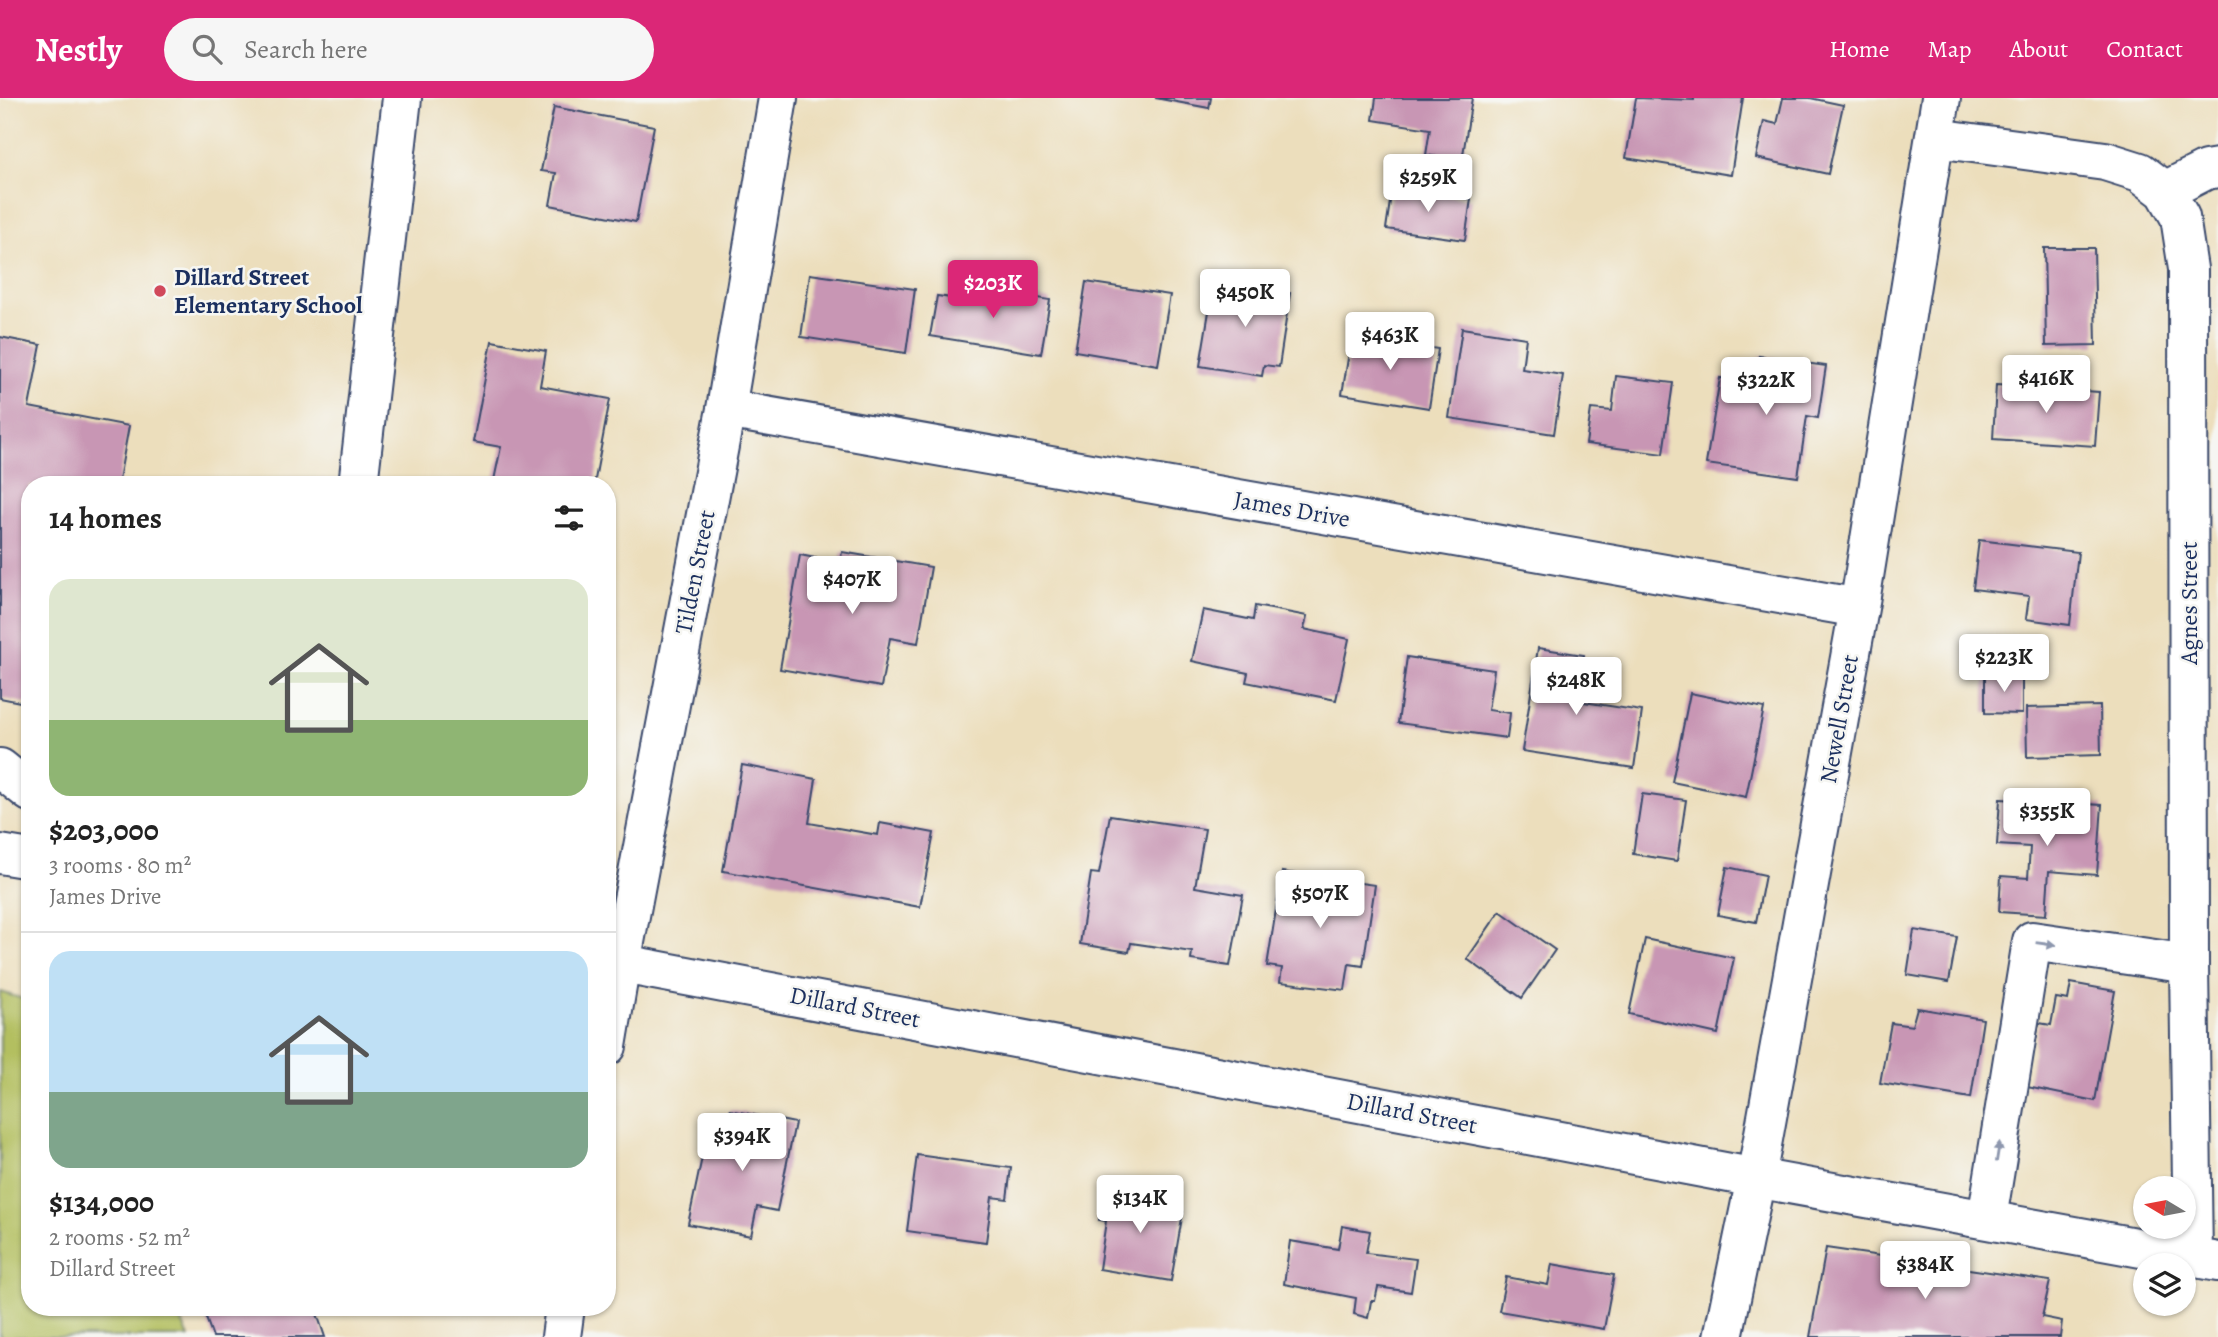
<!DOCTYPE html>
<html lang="en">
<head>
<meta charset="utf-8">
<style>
	:root { --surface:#fff; --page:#f6f6f6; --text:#222; --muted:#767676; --line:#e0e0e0; --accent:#db2777 }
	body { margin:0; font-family:Alegreya,serif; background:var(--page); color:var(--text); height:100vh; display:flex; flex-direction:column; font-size:26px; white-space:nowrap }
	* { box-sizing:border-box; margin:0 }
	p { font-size:23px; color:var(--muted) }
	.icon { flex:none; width:38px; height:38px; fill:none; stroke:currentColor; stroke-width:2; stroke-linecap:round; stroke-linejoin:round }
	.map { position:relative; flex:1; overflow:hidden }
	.details { position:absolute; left:21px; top:378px; width:595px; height:840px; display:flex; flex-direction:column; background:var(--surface); border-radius:28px; box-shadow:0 2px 5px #0004 }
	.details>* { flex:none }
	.needle { width:46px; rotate:280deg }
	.controls { position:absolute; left:2133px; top:1078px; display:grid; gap:14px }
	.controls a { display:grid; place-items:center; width:63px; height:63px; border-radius:50%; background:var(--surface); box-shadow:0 2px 5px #0004; font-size:35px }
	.price { position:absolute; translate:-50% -60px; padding:0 16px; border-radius:7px; background:#fff; color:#222; font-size:23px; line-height:46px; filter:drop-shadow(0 2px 4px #0008) }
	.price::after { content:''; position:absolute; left:50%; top:42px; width:21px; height:16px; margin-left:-10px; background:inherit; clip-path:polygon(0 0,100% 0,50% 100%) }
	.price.selected { background:var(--accent); color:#fff }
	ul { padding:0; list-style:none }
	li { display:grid; align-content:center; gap:14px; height:371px; padding:0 28px }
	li+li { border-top:2px solid var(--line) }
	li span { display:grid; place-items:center; height:217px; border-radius:21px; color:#555 }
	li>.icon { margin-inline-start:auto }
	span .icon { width:126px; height:126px; fill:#fffc; stroke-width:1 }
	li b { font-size:30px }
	h2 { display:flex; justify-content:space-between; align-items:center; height:84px; padding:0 28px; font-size:30px }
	header { display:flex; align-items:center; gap:42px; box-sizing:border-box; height:98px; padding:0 35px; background:var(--accent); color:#fff }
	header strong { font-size:33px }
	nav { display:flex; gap:38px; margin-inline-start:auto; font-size:24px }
	.search { width:490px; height:63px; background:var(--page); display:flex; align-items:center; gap:18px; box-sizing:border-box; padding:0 24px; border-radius:38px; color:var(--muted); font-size:26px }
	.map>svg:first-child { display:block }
	.green { fill:#b3bf61; stroke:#677760; stroke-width:2 }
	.building { fill:#c896b4 }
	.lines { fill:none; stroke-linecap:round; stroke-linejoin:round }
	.minor-casing { stroke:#3a496c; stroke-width:42 }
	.minor { stroke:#fff; stroke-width:38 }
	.oneway { fill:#8d97ae }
	.poi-dot { fill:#d1495b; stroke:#f6f6f2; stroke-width:2.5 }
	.labels { text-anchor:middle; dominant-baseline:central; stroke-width:5; stroke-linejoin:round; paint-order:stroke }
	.poi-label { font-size:24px; font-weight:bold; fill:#1b2f5e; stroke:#f6f6f2; text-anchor:start }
	.street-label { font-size:24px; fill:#1b2f5e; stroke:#f6f6f2 }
</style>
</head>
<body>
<header>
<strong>Nestly</strong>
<div class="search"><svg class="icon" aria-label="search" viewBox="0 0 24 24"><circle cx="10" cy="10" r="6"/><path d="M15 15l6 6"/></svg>Search here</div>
<nav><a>Home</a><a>Map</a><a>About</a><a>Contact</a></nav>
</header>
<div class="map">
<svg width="2218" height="1239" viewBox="0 0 2218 1239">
	<rect width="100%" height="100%" fill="#f6f6f2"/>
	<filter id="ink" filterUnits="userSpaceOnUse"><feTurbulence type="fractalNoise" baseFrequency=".0143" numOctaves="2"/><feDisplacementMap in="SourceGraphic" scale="14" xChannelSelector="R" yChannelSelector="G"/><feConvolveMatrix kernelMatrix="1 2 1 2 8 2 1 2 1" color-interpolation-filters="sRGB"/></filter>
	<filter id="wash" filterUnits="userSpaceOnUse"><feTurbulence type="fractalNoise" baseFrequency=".00686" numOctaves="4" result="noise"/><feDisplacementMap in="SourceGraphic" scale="28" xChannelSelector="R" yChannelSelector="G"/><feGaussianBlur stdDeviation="1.57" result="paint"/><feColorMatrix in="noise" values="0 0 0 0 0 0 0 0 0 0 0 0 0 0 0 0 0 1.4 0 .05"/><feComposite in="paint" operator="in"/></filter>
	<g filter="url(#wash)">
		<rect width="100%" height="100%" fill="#ecdebc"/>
		<path class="green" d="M0,894L30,903V1209H175L189,1239H0Z"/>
		<g id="blocks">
			<path class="building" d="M1155,0H1211L1209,10Z
				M1376,0H1472L1462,63L1426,57L1430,31L1373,22Z
				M1636,0L1694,2V0H1743L1731,77L1626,60Z
				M1783,0H1810L1843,7L1828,76L1756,60L1764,23L1777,26Z
				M554,9L654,28L636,124L550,107L556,75L541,73Z
				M1392,90L1471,101L1465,142L1386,131Z
				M2044,150H2094L2096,247L2046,248Z
				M810,176L915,191L906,255L801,239Z
				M1214,183L1290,195L1279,269L1264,267L1262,278L1200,268Z
				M1086,184L1170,197L1158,267L1075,253Z
				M967,188L1050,202L1041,256L930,238L937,198L965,202Z
				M1462,230L1526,240L1522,271L1563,277L1554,336L1449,320Z
				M1352,237L1438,251L1429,310L1342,296Z
				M0,239L41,247L29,309L129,328L118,387H30V606L0,600Z
				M492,243L546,253L540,288L610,301L594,387H493L501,349L473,344Z
				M1759,258L1826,268L1818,320L1807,318L1798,379L1706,366L1720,280L1755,285Z
				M1616,278L1673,285L1663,356L1586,346L1591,311L1612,313Z
				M1996,287L2099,294L2095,348L1993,341Z
				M1979,442L2078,454L2070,527L2026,521L2029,498L1973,491Z
				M842,454L931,469L918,545L890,540L881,589L780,571L800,457L840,465Z
				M1255,508L1307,518L1304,531L1349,541L1336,602L1246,584L1248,575L1192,563L1203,512L1253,522Z
				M1538,550L1584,557L1577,603L1642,613L1634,670L1522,653Z
				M1407,559L1494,572L1488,612L1510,615L1507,640L1398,625Z
				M1985,576L2022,577V616L1985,615Z
				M1690,595L1764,610L1746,699L1672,684Z
				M2100,608L2101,657L2027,659L2026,610Z
				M742,667L816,681L809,725L878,737L880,725L934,735L920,809L723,773Z
				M1642,696L1686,702L1677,763L1633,756Z
				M2000,701L2102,707L2097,777L2049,773L2046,817L1999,814L2001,778L2028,780L2030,749L1997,747Z
				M1110,717L1205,731L1195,789L1243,797L1230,868L1191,862L1192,854L1131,845L1129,854L1080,846L1091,775L1099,776Z
				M1727,769L1765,777L1756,824L1718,817Z
				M1282,774L1375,787L1363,868L1349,866L1345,892L1280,884L1282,870L1267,868Z
				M1500,813L1555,852L1522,900L1467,861Z
				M1914,832L1957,839L1949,884L1907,877Z
				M1645,841L1734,860L1718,936L1629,916Z
				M2071,885L2115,893L2095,1003L2027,989L2039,925L2051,927L2056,900L2068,902Z
				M1917,910L1983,921L1971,1000L1880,985L1891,925L1912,928Z
				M730,1012L795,1025L777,1113L757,1109L751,1138L688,1126L705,1045L722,1048Z
				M917,1057L1011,1070L1007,1101L992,1099L986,1144L907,1133Z
				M1137,1091L1151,1093L1150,1099L1171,1103L1170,1113L1183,1114L1171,1183L1099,1171L1106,1123L1099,1122L1104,1094L1135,1099Z
				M1342,1128L1370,1133L1366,1155L1416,1161L1411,1194L1378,1189L1375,1203H1371L1368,1220L1354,1216L1356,1200L1284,1186L1290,1143L1338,1151Z
				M1826,1150L2050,1183L2042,1219L2062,1223L2060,1239H1810Z
				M1552,1166L1614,1177L1604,1231L1499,1213L1506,1179L1548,1187Z
				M202,1209H324L316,1213L325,1239H213Z"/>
		</g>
	</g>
	<g filter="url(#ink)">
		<use href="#blocks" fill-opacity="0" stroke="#3a496c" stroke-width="2"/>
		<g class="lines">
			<defs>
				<path id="minor" d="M1936,40L2105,63L2140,74L2165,93L2180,119L2188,171L2189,866L2193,1160
					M2165,93L2206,72L2218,70
					M726,311L1859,510
					M358,387L402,0
					M0,670L30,694
					M0,756L30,761
					M607,863L1756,1080L2218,1164
					M607,948L621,865L726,311L778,0
					M1987,1121L2032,843L2189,866
					M561,1239L565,1209
					M1723,1239L1756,1080L1859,510L1941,0"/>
			</defs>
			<use href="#minor" class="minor-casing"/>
			<use href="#minor" class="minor"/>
		</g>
		<defs><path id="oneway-solid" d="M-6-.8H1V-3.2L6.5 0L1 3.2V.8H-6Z" transform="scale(1.75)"/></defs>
		<g class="oneway">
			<use href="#oneway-solid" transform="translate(2046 846) rotate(8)"/>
			<use href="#oneway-solid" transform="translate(1998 1054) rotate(-81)"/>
		</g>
	</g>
	<circle class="poi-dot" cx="160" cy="193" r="7"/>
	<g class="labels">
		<g class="poi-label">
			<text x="174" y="179">Dillard Street<tspan x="174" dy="28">Elementary School</tspan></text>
		</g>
		<g class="street-label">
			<text transform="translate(1292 411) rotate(10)">James Drive</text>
			<text transform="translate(695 474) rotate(-79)">Tilden Street</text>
			<text transform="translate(2189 505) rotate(-90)">Agnes Street</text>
			<text transform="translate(1839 621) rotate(-80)">Newell Street</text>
			<text transform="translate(855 909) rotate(11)">Dillard Street</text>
			<text transform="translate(1412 1015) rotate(11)">Dillard Street</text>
		</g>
	</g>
</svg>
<div class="controls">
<a><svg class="needle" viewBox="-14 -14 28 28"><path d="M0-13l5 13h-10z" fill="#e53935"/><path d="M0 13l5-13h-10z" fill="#767676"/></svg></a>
<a><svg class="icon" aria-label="layers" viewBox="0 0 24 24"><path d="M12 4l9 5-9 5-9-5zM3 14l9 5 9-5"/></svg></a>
</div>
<b class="price" style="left:1428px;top:116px">$259K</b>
<b class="price selected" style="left:993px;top:222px">$203K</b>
<b class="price" style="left:1245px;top:231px">$450K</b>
<b class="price" style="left:1390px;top:274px">$463K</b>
<b class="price" style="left:2046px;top:317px">$416K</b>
<b class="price" style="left:1766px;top:319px">$322K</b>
<b class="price" style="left:852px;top:518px">$407K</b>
<b class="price" style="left:2004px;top:596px">$223K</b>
<b class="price" style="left:1576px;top:619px">$248K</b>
<b class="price" style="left:2047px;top:750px">$355K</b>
<b class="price" style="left:1320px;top:832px">$507K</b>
<b class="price" style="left:742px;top:1075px">$394K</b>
<b class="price" style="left:1140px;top:1137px">$134K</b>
<b class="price" style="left:1925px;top:1203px">$384K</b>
<section class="details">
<h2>14 homes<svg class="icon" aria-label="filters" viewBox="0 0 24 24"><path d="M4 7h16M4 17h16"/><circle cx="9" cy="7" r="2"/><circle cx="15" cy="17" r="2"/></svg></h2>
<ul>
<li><span style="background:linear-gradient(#dfe7d0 65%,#8fb573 0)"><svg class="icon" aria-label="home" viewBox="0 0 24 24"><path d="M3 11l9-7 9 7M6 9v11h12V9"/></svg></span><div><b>$203,000</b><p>3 rooms · 80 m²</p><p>James Drive</p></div></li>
<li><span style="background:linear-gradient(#bfe0f5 65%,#7fa58c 0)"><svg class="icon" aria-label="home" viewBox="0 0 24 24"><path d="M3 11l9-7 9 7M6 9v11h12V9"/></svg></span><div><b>$134,000</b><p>2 rooms · 52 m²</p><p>Dillard Street</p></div></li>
</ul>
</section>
</div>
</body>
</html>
